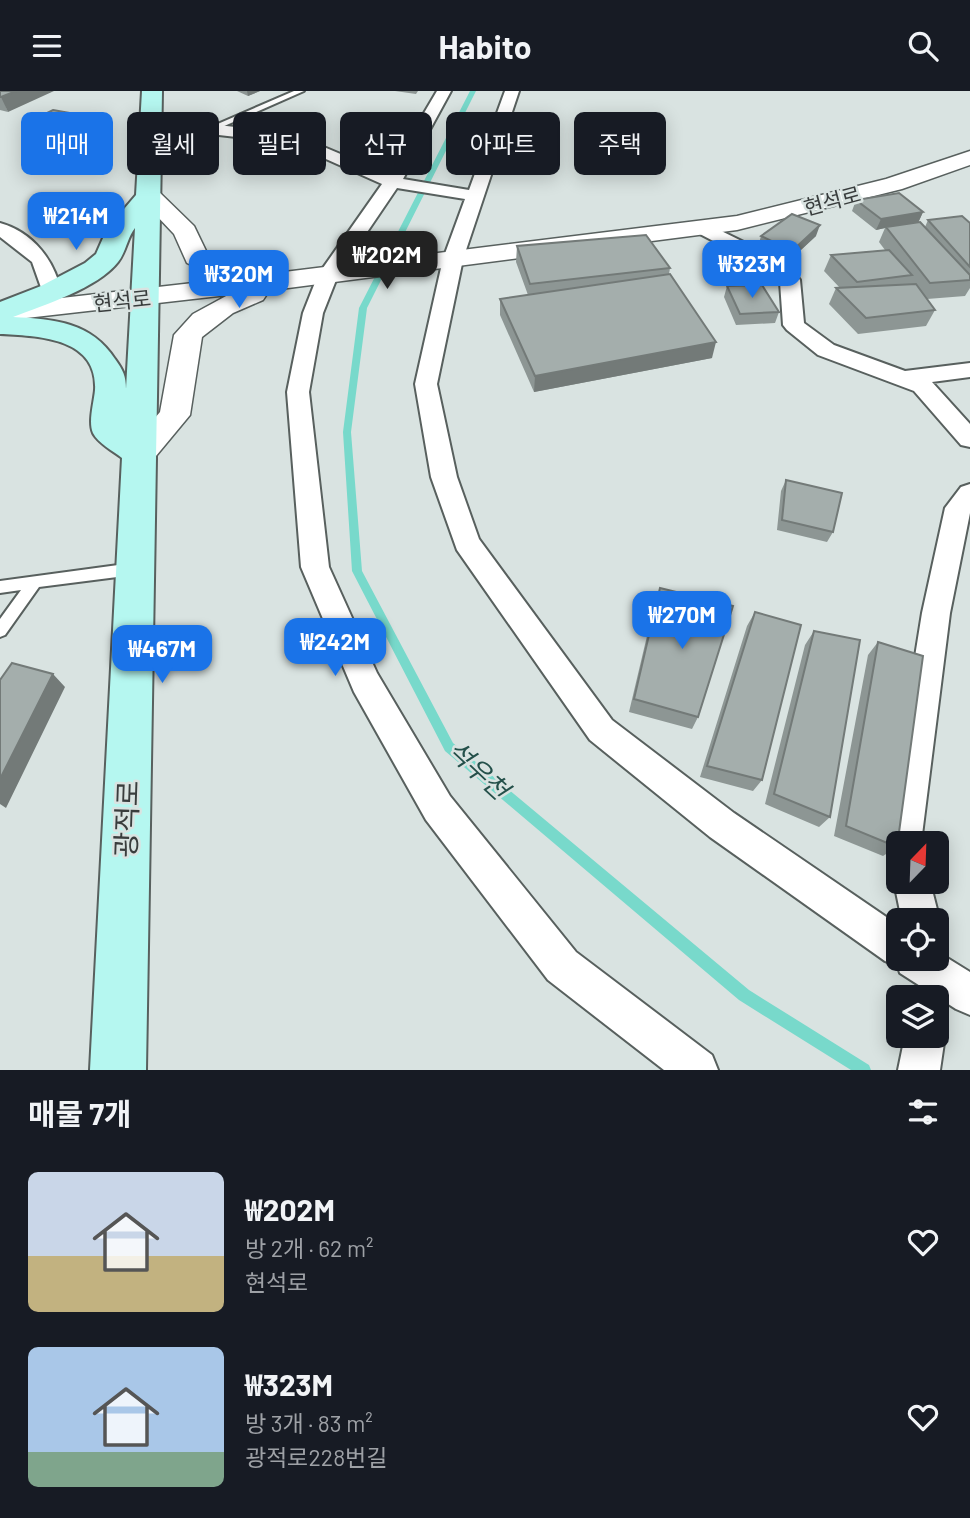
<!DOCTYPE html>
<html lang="ko">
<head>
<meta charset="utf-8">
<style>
	:root { --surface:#171b24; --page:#242831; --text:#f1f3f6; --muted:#9ea1a6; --accent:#1a73e8 }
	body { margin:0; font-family:Barlow,"Noto Sans KR",sans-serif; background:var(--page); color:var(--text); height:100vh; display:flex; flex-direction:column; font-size:26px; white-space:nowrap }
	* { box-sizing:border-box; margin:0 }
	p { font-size:23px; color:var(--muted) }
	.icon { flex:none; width:38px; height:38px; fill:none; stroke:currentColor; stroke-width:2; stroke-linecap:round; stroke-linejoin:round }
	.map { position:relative; height:979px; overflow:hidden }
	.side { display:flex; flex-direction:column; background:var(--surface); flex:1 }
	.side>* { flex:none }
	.guide { position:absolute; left:21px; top:21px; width:929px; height:63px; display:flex; gap:14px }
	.needle { width:46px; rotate:23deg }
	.fabs { position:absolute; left:886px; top:740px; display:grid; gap:14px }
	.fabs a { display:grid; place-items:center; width:63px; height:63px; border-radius:10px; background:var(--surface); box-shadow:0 4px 18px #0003; font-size:35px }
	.price { position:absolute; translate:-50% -60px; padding:0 16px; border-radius:14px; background:var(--accent); color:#fff; font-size:23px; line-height:46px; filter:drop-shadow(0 2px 4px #0008) }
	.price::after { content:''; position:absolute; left:50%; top:42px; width:21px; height:16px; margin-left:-10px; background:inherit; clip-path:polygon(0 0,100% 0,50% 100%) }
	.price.current { background:#222; color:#fff }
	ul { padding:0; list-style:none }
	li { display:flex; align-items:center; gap:21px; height:175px; padding:0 28px }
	li span { display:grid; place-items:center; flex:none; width:196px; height:140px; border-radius:10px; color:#555 }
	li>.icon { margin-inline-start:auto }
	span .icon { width:84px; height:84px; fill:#fffc; stroke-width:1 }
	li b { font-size:30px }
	h2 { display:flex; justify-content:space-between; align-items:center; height:84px; padding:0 28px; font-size:30px }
	.pill { padding:0 24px; border-radius:10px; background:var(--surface); box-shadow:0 4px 18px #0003; font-size:24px; line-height:63px }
	.pill.current { background:var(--accent); color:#fff }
	header { display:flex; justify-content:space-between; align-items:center; height:91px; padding:0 28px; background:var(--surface); font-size:32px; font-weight:700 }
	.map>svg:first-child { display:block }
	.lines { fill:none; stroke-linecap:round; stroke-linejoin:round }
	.stream { fill:#78d9cb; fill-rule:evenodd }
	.service-casing { stroke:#58605e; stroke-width:4 }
	.minor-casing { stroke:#58605e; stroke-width:4 }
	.tertiary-casing { stroke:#58605e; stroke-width:3 }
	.secondary-casing { stroke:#58605e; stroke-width:4 }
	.service { fill:#fff; fill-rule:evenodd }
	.minor { fill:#fff; fill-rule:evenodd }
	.tertiary { fill:#fff; fill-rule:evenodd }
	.secondary { fill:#b5f7f0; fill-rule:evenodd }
	.wall { fill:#8d9694 }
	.shaded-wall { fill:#737a78 }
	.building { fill:#a4aeac; stroke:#737a78; stroke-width:2 }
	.labels { text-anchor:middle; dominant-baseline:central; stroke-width:5; stroke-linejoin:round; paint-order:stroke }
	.far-street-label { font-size:21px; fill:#393d3d; stroke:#d9e3e1 }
	.water-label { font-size:26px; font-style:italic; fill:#24504a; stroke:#d9e3e1 }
	.near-street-label { font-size:28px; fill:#393d3d; stroke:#d9e3e1 }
</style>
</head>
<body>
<header><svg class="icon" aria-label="menu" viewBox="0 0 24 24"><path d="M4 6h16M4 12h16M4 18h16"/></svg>Habito<svg class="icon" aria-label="search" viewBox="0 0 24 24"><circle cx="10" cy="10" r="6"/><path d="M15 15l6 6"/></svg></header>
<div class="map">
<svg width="970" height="979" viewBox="0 0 970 979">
	<rect width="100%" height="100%" fill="#d9e3e1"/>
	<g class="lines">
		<path class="stream" d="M470,0H476L367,217L351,341L362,480L453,652L749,899L869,974L871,979H851L739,909L445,660L352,480L343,341L359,217Z"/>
		<defs>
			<path id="service" d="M294,0H304L213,40L206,38Z
				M133,472L138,474L140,478L138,482L133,484L39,496L5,544L0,546V528L21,499L0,502V490Z"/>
			<path id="minor" d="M437,0H451L403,88L469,99L505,0H519L463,168L437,293L457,386L479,448L612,629L734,722L898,834V868H936V860L970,881V924L956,918L900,882L898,876L885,870L710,746L590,649L457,459L431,386L415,293L443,168L465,108L397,97L338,184L323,222L309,301L329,476L377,582L450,705L576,861L712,964L718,979H664L548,889L426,729L354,601L301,476L287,301L303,222L318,184L382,93L290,52L210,43L151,46L143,41L151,36L210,33L293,43L388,83Z
				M703,131L766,162L797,185L800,189L804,232L834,254L905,280L970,272V286L932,291L970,333V356L961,354L914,300L818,264L787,239L783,234L780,191L752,170L696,141L694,137Z
				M0,132C33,141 55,170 61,201L58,205H44L32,171L0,146Z
				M970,393V422L950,522L921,752H898V767L891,764L885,752L922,522L945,417L961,396Z
				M898,782V791H930L940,830L936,838V830H902L894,791Z
				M936,929L945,945L940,979H898L905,945H936Z"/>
			<path id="tertiary" d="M970,60V74L902,98L737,139L265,200L267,203L263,209L233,222L202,246L190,324L151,371L140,374L129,371L124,363L160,321L174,244L193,223L228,204L0,230V214L237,187L204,180L187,172L174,143L137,104L141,99H157L194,135L207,162L220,169L264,178L268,183L737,125L886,88Z"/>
			<path id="secondary" d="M142,0H162L146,979H90L122,367C113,360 98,352 93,342C88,331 94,311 95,299C98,246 37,245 0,243V211L41,195L85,172L96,163L107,138L136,104ZM135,137L126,298C126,285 123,279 115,268C91,231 54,228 13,226C44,214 98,197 118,171C126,161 127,147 135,137Z"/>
		</defs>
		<use href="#service" class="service-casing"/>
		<use href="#minor" class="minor-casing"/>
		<use href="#tertiary" class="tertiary-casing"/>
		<use href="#secondary" class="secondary-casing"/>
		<use href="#service" class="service"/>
		<use href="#minor" class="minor"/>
		<use href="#tertiary" class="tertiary"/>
		<use href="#secondary" class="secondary"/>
	</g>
	<path class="wall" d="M0,0L8,21L0,19Z
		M237,0H260L248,5Z
		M395,0H418L416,3Z
		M43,24L92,26L96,36L84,44L71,41L51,52L37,47L32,37L46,29Z
		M856,109L923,121L918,132L925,136L928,129L970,132V197L965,205L927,208L935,219L926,235L858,243L829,213L836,197H840L824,180L831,164L885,159L879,151L885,137L876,139L852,120Z
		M761,145H816L788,171L758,156Z
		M517,155L670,177L669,183L712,267L534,301L500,224V208L528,204L516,171Z
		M727,195L779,221L775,232L736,234L724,206Z
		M786,389L833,441L827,451L777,439L781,400Z
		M660,497L698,626L692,638L629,621L655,511Z
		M755,521L762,689L753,700L700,686L747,535Z
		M814,540L830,726L819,736L765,713L805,554Z
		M878,551L897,756L883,765L834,745L868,564Z"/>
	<path class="shaded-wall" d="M16,0H54L8,21L1,6Z
		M247,0H260L248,5Z
		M92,26L96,36L84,44L79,33Z
		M67,31L71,41L51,52L46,41Z
		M923,121L918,132L886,136L885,137L876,139L881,128Z
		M820,134L816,145L788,171L792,160Z
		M716,251L712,267L534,301L535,285Z
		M53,583L65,596L6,717L0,713V688Z"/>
	<path class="building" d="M0,0H16L1,6H0Z
		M53,19L92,26L79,33L67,31L46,41L32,37L50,27L43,24Z
		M899,102L923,121L881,128L856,109Z
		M792,123L820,134L792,160L761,145Z
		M962,125L970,132V176L928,129Z
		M920,131L970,184V189L930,192L886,136Z
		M646,144L670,177L530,193L517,155Z
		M889,159L912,184L857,191L831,164Z
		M670,183L716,251L535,285L500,208Z
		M916,193L935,219L866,227L836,197Z
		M762,194L779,221L740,223L727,195Z
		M786,389L842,402L833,441L782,429Z
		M660,497L733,515L698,626L634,608Z
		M755,521L801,534L762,689L707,675Z
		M814,540L860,549L830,726L774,703Z
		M878,551L923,565L897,756L846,735Z
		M12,572L53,583L0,688V589Z"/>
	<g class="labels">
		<g class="far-street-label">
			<text transform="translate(832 109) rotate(-15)">현석로</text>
			<text transform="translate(122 209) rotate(-6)">현석로</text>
		</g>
		<g class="water-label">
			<text transform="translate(479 678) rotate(43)">석우천</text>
		</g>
		<g class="near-street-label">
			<text transform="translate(126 728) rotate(-88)">광적로</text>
		</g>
	</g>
</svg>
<div class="fabs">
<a><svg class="needle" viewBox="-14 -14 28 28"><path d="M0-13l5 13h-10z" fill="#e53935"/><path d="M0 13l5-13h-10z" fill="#9ea1a6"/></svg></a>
<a><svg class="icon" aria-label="locate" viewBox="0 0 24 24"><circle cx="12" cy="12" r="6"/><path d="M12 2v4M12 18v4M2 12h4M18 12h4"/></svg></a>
<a><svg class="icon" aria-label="layers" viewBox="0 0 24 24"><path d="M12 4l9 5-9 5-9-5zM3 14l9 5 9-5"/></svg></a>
</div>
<b class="price" style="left:76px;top:161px">₩214M</b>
<b class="price current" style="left:387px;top:200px">₩202M</b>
<b class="price" style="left:752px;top:209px">₩323M</b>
<b class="price" style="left:239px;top:219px">₩320M</b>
<b class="price" style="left:682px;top:560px">₩270M</b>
<b class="price" style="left:335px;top:587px">₩242M</b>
<b class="price" style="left:162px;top:594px">₩467M</b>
<div class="guide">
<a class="pill current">매매</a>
<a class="pill">월세</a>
<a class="pill">필터</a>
<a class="pill">신규</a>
<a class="pill">아파트</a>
<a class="pill">주택</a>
</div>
</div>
<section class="side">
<h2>매물 7개<svg class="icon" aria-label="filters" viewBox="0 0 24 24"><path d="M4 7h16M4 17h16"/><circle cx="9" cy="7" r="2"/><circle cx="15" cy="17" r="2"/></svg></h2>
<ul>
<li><span style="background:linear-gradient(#c9d6e8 60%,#c2b280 0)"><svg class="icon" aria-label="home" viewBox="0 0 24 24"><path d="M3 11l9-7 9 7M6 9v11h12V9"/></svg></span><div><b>₩202M</b><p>방 2개 · 62 m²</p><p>현석로</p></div><svg class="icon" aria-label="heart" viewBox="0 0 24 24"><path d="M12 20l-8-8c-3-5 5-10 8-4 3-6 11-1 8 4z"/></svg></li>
<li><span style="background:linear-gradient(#a9c7e8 75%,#7fa58c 0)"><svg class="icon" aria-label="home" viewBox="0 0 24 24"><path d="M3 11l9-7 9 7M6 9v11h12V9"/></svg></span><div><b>₩323M</b><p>방 3개 · 83 m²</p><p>광적로228번길</p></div><svg class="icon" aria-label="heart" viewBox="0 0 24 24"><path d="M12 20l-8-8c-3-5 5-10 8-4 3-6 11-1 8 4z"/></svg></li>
</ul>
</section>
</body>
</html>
